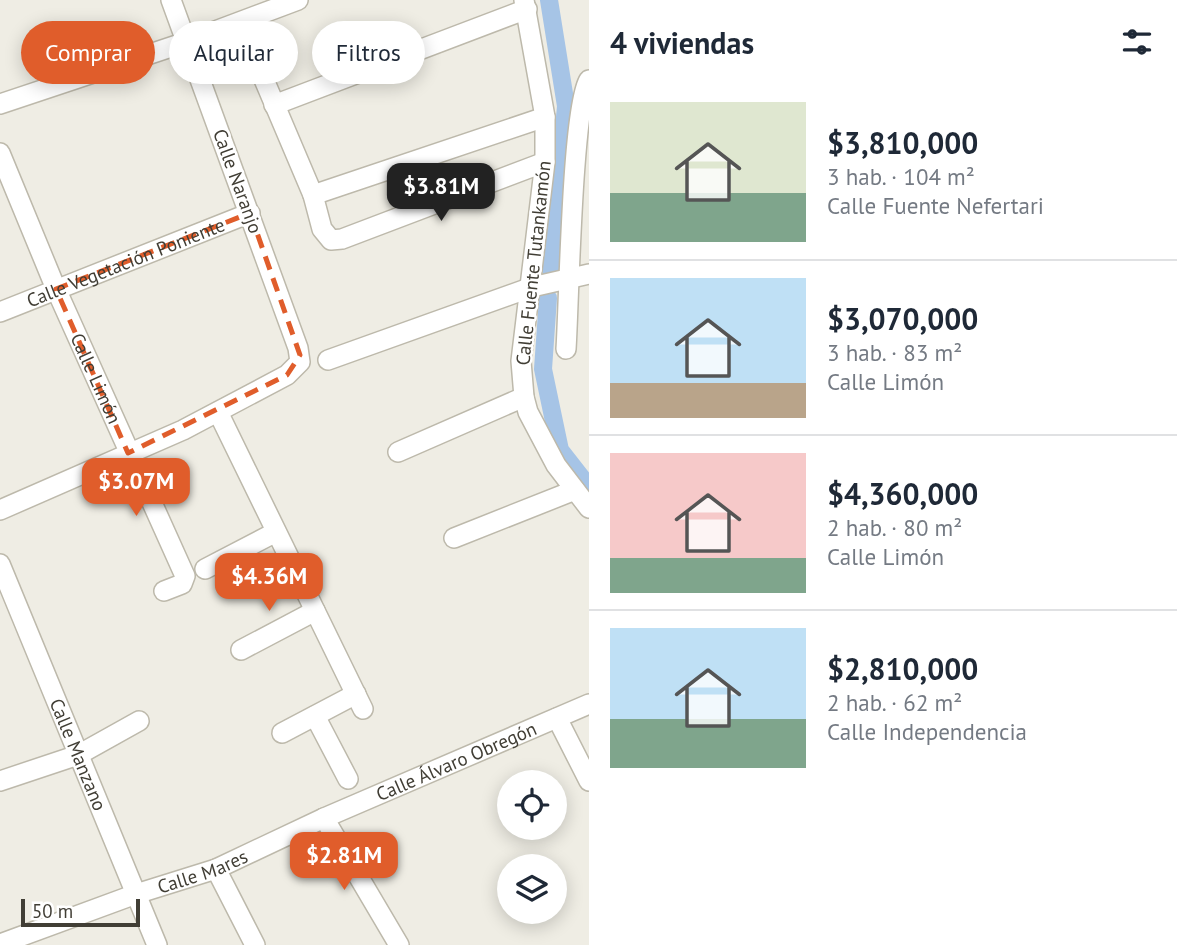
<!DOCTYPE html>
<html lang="es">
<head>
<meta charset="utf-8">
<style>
	:root { --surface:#fff; --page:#f6f6f7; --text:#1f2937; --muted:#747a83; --line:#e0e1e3; --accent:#e05d2b }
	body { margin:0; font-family:"PT Sans",sans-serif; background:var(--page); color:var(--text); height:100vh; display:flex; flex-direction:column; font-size:26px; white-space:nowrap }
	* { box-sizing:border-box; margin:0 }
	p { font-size:23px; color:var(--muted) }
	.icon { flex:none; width:38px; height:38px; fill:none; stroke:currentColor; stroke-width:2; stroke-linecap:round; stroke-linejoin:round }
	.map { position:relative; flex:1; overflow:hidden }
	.details { display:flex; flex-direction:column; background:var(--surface); width:588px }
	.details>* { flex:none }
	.top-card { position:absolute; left:21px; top:21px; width:462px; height:63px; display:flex; gap:14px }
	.fabs { position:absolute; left:497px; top:770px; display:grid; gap:14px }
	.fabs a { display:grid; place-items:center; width:70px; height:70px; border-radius:50%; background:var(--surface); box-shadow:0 4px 18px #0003; font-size:35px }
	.scale { position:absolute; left:21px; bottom:18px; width:119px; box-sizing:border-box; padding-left:7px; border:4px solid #413e35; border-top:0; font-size:19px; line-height:24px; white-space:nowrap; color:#413e35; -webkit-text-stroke:5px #fff; paint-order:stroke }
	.price { position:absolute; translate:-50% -60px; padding:0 16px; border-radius:14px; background:var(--accent); color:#fff; font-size:23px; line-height:46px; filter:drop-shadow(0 2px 4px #0008) }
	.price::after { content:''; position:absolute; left:50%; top:42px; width:21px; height:16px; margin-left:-10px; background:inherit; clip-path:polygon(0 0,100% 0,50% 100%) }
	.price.selected { background:#222; color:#fff }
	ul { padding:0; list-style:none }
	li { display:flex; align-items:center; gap:21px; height:175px; padding:0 21px }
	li+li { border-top:2px solid var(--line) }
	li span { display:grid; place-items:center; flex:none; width:196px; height:140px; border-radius:0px; color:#555 }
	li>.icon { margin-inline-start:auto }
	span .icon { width:84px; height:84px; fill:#fffc; stroke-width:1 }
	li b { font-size:30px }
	h2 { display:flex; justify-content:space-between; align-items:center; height:84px; padding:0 21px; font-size:30px }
	.tag { padding:0 24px; border-radius:32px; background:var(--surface); box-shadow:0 4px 18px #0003; font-size:24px; line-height:63px }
	.tag.selected { background:var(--accent); color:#fff }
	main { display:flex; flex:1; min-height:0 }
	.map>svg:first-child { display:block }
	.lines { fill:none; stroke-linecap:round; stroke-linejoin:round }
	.canal { stroke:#a6c4e6; stroke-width:18 }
	.minor-casing { stroke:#bdb9ab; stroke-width:22 }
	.minor { stroke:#fff; stroke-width:19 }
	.marked { fill:none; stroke:#e05d2b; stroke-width:5; stroke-dasharray:14 9; stroke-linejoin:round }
	.labels { text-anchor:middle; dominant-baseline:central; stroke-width:5; stroke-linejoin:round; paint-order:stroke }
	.street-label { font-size:19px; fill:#413e35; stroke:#fff }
</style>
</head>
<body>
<main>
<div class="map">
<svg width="589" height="945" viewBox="0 0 589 945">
	<rect width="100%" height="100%" fill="#efede4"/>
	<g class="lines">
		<path class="canal" d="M549,0L566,106L551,270
			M548,298L543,369L560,450L589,487"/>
		<defs>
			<g id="minor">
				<path d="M524,0L545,117V162L521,361L524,397L528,412L556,465L589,508"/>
				<path d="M257,63L313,195L322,229L331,240L342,239L545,162"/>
				<path d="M0,104L186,42L298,0"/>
				<path d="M274,105L527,9"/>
				<path id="s1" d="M0,153L56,289L185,576L182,584L164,591"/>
				<path d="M313,195L545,117"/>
				<path id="s2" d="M0,312L250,213"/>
				<path d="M566,349C569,305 572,105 589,80"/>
				<path d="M328,360L532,287L589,274"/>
				<path d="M218,412L363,709"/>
				<path d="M398,452L524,397"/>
				<path d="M0,510L183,430L287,375L300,362L298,348L171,0"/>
				<path d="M454,538L575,490"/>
				<path id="s3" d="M0,564L157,945"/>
				<path d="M205,569L276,532"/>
				<path d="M241,650L315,611"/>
				<path d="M315,716L348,779"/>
				<path d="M557,718L589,781"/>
				<path d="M282,733L356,694"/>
				<path d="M0,781L78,755L139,721"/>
				<path d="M324,818L399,945"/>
				<path d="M216,869L255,945"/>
				<path id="s4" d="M0,944L136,894L216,869L324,818L589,704"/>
			</g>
		</defs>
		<use href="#minor" class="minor-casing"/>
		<use href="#minor" class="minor"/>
	</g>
	<path class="marked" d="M250,213L300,355L287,375L128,453L56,289Z"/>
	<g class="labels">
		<g class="street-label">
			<text transform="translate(238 181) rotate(70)">Calle Naranjo</text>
			<text stroke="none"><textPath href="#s2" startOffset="135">Calle Vegetación Poniente</textPath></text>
			<text transform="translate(533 263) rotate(-84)">Calle Fuente Tutankamón</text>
			<text stroke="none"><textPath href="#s1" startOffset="245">Calle Limón</textPath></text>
			<text stroke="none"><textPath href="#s3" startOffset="206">Calle Manzano</textPath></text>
			<text stroke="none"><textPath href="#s4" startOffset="492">Calle Álvaro Obregón</textPath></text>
			<text stroke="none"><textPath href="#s4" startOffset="215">Calle Mares</textPath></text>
		</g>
	</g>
</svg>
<div class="fabs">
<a><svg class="icon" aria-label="locate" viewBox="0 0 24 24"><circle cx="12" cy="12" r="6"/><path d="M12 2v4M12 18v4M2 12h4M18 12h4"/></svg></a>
<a><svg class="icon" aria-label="layers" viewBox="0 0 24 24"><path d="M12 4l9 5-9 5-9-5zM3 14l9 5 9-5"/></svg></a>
</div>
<div class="scale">50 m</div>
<b class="price selected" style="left:441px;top:223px">$3.81M</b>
<b class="price" style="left:136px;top:518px">$3.07M</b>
<b class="price" style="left:269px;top:613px">$4.36M</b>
<b class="price" style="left:344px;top:892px">$2.81M</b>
<div class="top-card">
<a class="tag selected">Comprar</a>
<a class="tag">Alquilar</a>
<a class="tag">Filtros</a>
</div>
</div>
<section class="details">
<h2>4 viviendas<svg class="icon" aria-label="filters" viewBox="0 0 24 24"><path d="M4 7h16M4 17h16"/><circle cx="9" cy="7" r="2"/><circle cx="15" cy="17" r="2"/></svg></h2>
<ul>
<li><span style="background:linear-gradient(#dfe7d0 65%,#7fa58c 0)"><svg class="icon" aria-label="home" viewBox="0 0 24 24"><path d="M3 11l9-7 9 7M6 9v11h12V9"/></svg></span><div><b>$3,810,000</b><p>3 hab. · 104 m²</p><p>Calle Fuente Nefertari</p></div></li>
<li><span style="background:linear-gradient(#bfe0f5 75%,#b9a48a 0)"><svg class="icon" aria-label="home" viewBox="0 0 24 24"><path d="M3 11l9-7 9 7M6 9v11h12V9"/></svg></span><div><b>$3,070,000</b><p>3 hab. · 83 m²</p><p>Calle Limón</p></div></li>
<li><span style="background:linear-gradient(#f6c9c9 75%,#7fa58c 0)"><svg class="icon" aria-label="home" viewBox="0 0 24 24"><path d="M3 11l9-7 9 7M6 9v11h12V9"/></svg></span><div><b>$4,360,000</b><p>2 hab. · 80 m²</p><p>Calle Limón</p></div></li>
<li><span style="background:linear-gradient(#bfe0f5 65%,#7fa58c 0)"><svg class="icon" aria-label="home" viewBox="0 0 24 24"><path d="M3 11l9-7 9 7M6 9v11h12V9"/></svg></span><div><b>$2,810,000</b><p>2 hab. · 62 m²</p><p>Calle Independencia</p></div></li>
</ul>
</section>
</main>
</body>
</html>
